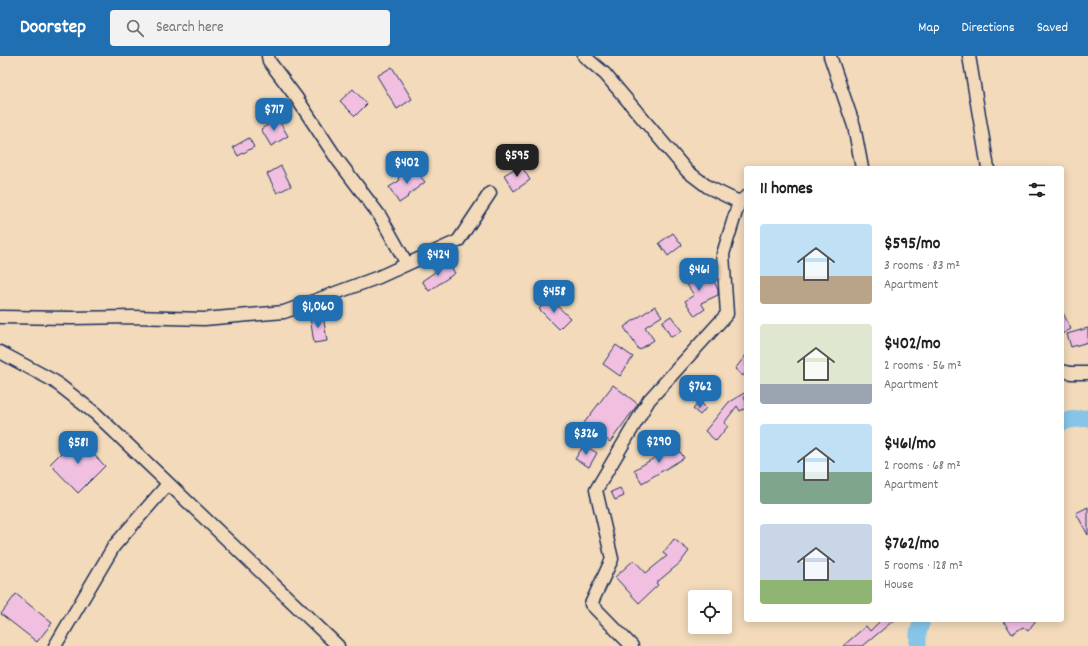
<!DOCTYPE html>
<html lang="en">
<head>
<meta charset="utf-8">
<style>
	:root { --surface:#fff; --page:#f2f2f2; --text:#202124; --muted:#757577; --accent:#1f6fb2 }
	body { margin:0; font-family:Dekko,sans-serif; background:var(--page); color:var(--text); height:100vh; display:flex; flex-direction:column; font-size:15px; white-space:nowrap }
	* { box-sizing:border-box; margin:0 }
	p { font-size:13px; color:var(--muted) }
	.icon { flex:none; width:22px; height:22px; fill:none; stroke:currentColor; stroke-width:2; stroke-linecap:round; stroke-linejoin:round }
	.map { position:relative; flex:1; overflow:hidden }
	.side { position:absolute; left:744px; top:110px; width:320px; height:456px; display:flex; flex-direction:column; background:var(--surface); border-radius:4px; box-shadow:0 2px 10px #0003 }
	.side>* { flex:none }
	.tools { position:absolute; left:688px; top:534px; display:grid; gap:8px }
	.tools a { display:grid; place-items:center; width:44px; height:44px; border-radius:4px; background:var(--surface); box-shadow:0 2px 10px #0003; font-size:20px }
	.price { position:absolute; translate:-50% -34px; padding:0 9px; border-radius:8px; background:var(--accent); color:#fff; font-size:13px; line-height:26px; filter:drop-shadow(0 1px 2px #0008) }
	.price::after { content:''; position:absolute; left:50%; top:24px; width:12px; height:9px; margin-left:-6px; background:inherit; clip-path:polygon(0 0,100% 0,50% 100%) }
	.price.active { background:#222; color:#fff }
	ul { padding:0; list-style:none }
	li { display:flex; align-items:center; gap:12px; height:100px; padding:0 16px }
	li span { display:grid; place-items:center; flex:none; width:112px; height:80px; border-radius:4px; color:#555 }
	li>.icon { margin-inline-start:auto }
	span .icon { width:48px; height:48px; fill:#fffc; stroke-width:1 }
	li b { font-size:17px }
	h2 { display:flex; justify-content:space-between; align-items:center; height:48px; padding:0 16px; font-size:17px }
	header { display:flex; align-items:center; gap:24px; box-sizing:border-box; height:56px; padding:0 20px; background:var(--accent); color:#fff }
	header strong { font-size:19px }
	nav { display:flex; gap:22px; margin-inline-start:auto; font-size:14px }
	.search { width:280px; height:36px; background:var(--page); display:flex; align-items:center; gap:10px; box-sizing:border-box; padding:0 14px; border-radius:4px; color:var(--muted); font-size:15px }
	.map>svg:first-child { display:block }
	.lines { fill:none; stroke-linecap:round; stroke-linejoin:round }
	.river { stroke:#86c5e7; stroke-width:17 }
	.building { fill:#f1c0e1; stroke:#1b2f5e }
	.minor-casing { stroke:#1b2f5e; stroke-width:15 }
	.minor { stroke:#f2daba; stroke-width:12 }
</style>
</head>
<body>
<header>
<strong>Doorstep</strong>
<div class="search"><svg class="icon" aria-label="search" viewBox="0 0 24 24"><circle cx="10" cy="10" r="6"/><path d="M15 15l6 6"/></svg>Search here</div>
<nav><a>Map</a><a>Directions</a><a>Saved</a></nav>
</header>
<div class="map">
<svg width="1088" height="590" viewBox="0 0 1088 590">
	<rect width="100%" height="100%" fill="#f2daba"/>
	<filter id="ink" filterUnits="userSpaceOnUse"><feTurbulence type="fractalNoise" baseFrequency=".025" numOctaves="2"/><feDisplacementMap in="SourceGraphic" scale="8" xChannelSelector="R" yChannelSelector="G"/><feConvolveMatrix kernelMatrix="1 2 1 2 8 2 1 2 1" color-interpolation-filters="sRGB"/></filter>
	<g filter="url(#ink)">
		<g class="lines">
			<path class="river" d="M1062,367L1069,364L1088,362
				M918,590V577L922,564"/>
		</g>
		<path class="building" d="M392,11L412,43L397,53L377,20Z
			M353,33L367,48L355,60L340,45Z
			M278,63L288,80L271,90L261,73Z
			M249,82L254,91L238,100L233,91Z
			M521,109L530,124L514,135L504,119Z
			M281,110L291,130L277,137L267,118Z
			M413,111L425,126L407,140L408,141L399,147L389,131L399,125L398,122Z
			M673,177L682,189L668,200L659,187Z
			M448,207L455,217L429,235L422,225Z
			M692,215L701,228L713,223L718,234V239L701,247L705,253L695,260L685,245L694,239L682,221Z
			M549,242L570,262L559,273L539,253Z
			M655,250L662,260L645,271L654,284L639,294L624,271Z
			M1062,255L1071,273L1062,278Z
			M323,259L327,285L314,287L310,261Z
			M671,260L682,275L671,281L662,266Z
			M1088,272V286L1071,291L1067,278Z
			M616,289L633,301L620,320L603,308Z
			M746,299V315L743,320L735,313Z
			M613,329L638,348L610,386L584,367Z
			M746,336L744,341L746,346V352L740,355L737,350L724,367L728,370L716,385L705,375L729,346Z
			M700,346L706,352L700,359L693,353Z
			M77,381L105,410L78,437L50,408Z
			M584,389L597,397L589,411L575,403Z
			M676,389L684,402L642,427L634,414Z
			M620,432L624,440L615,444L611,436Z
			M1088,451V479L1076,457Z
			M674,483L689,495L680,507L656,527L658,529L639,547L615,521L634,504L646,517L667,500L663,497Z
			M16,538L52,567L37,586L1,558Z
			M881,564H894L863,590H843L866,570L870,575Z
			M1003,564H1036L1028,575L1023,571L1012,578Z"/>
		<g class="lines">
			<defs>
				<path id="minor" d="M268,0L269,5L296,41L337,103L380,160L407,208
					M584,0L605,18L687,115L708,131L739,146L746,141
					M830,0L854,70L862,112
					M969,0L988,112
					M0,261L71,262L134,261L204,263L284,256L379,221L458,185L490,137
					M0,296L54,325L96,358L338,590
					M1062,315L1071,317H1088
					M55,590L114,490L168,428
					M632,590L591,548L612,503L596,434L649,344L727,258L723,198L739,146"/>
			</defs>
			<use href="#minor" class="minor-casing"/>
			<use href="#minor" class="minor"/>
		</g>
	</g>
</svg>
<div class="tools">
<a><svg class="icon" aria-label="locate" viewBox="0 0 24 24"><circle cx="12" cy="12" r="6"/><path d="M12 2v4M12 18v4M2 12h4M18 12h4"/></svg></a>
</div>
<b class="price" style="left:274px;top:76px">$717</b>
<b class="price active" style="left:517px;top:122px">$595</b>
<b class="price" style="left:407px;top:129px">$402</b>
<b class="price" style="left:438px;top:221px">$424</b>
<b class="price" style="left:699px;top:236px">$461</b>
<b class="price" style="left:554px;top:258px">$458</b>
<b class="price" style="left:318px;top:273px">$1,060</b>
<b class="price" style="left:700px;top:353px">$762</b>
<b class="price" style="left:586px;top:400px">$326</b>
<b class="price" style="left:659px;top:408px">$290</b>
<b class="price" style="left:78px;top:409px">$581</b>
<section class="side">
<h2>11 homes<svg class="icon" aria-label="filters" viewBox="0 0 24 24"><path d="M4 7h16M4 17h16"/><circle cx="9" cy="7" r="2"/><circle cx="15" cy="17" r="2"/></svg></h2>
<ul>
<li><span style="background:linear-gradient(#bfe0f5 65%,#b9a48a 0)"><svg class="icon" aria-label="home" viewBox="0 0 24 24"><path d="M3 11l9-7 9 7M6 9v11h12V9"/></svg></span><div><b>$595/mo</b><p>3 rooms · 83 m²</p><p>Apartment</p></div></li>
<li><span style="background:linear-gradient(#dfe7d0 75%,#9aa5b1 0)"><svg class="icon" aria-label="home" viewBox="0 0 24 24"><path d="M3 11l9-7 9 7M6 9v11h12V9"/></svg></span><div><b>$402/mo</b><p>2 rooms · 56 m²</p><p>Apartment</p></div></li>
<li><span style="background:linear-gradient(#bfe0f5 60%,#7fa58c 0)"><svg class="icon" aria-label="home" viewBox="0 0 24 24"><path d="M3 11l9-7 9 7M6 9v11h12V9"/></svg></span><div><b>$461/mo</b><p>2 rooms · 68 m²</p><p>Apartment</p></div></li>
<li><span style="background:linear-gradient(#c9d6e8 70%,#8fb573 0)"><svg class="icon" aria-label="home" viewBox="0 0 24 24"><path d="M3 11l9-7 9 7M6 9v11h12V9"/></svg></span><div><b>$762/mo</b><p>5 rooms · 128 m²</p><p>House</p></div></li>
</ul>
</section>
</div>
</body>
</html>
